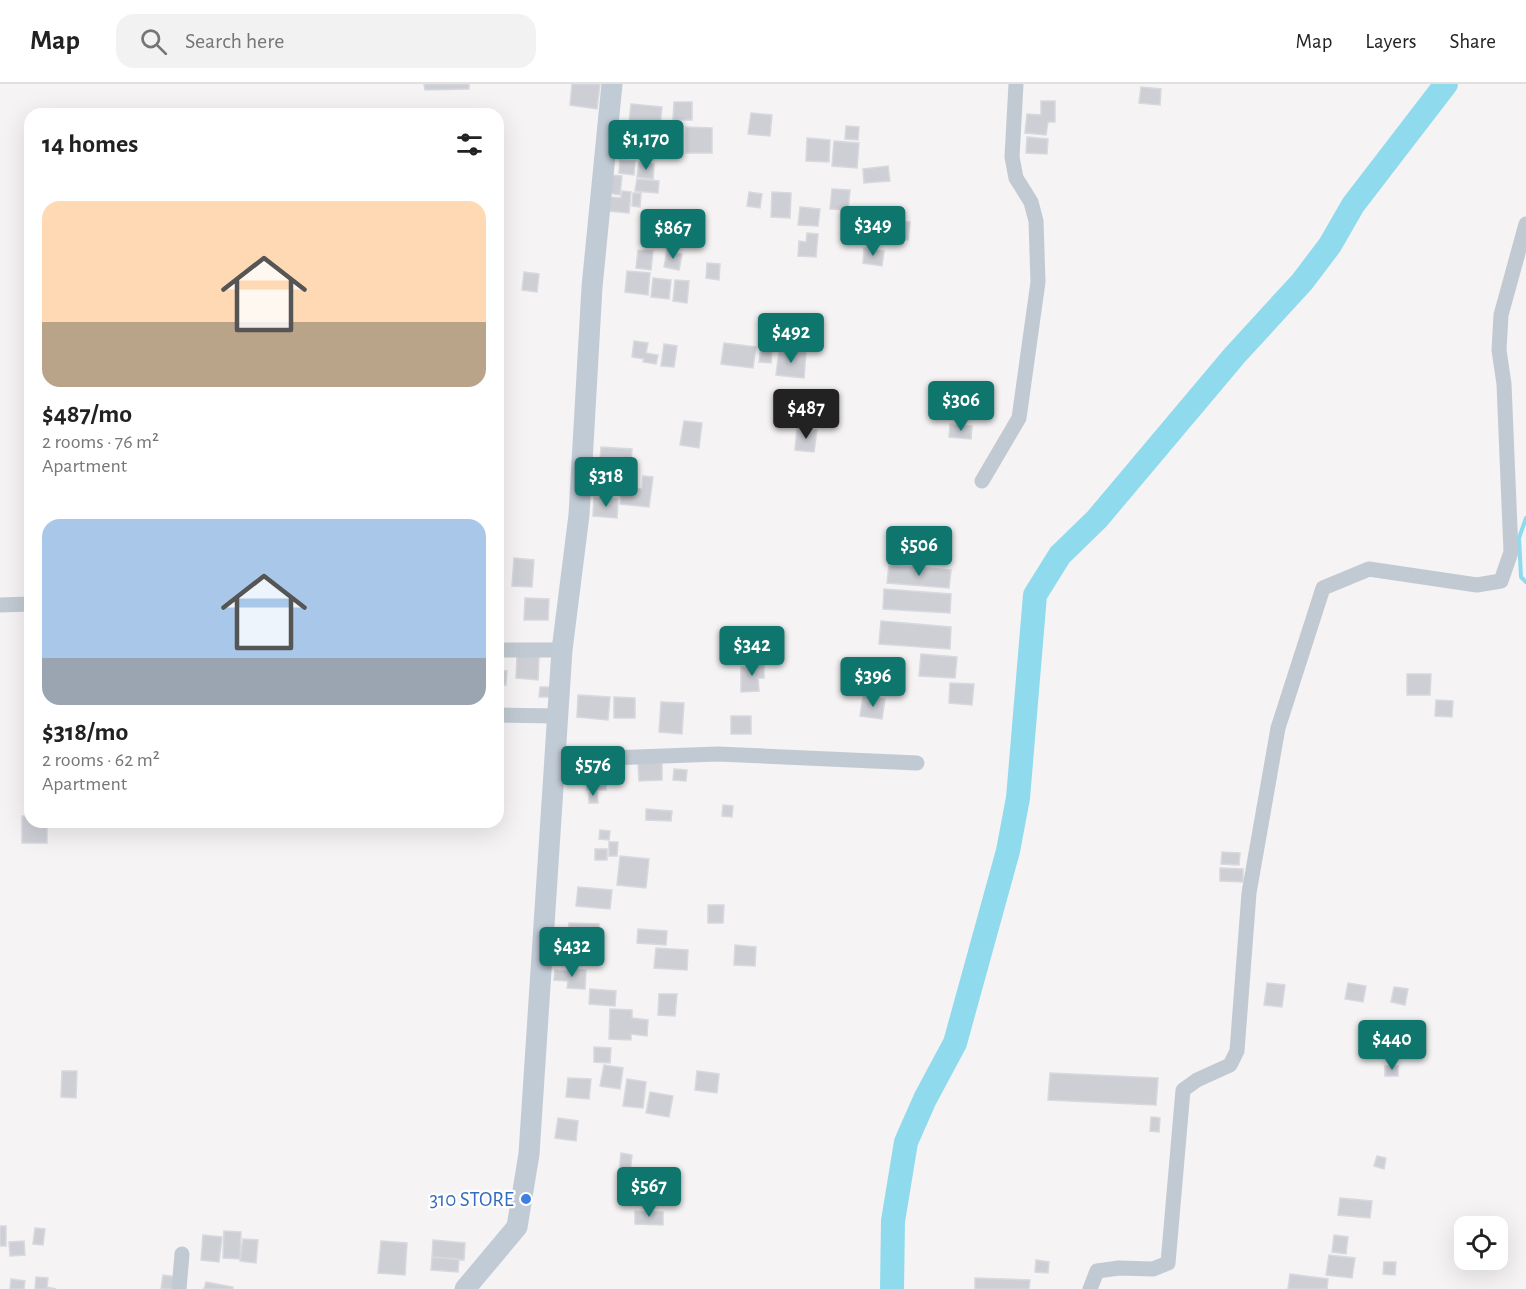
<!DOCTYPE html>
<html lang="en">
<head>
<meta charset="utf-8">
<style>
	:root { --surface:#fff; --page:#f2f2f2; --text:#222; --muted:#767676; --line:#e0e0e0; --accent:#0f766e }
	body { margin:0; font-family:"Alegreya Sans",sans-serif; background:var(--page); color:var(--text); height:100vh; display:flex; flex-direction:column; font-size:22px; white-space:nowrap }
	* { box-sizing:border-box; margin:0 }
	p { font-size:20px; color:var(--muted) }
	.icon { flex:none; width:33px; height:33px; fill:none; stroke:currentColor; stroke-width:2; stroke-linecap:round; stroke-linejoin:round }
	.map { position:relative; flex:1; overflow:hidden }
	.sheet { position:absolute; left:24px; top:24px; width:480px; height:720px; display:flex; flex-direction:column; background:var(--surface); border-radius:18px; box-shadow:0 6px 24px #0002 }
	.sheet>* { flex:none }
	.buttons { position:absolute; left:1454px; top:1132px; display:grid; gap:12px }
	.buttons a { display:grid; place-items:center; width:54px; height:54px; border-radius:12px; background:var(--surface); box-shadow:0 6px 24px #0002; font-size:30px }
	.price { position:absolute; translate:-50% -51px; padding:0 14px; border-radius:6px; background:var(--accent); color:#fff; font-size:20px; line-height:39px; filter:drop-shadow(0 2px 3px #0008) }
	.price::after { content:''; position:absolute; left:50%; top:36px; width:18px; height:14px; margin-left:-9px; background:inherit; clip-path:polygon(0 0,100% 0,50% 100%) }
	.price.current { background:#222; color:#fff }
	ul { padding:0; list-style:none }
	li { display:grid; align-content:center; gap:12px; height:318px; padding:0 18px }
	li span { display:grid; place-items:center; height:186px; border-radius:18px; color:#555 }
	li>.icon { margin-inline-start:auto }
	span .icon { width:108px; height:108px; fill:#fffc; stroke-width:1 }
	li b { font-size:26px }
	h2 { display:flex; justify-content:space-between; align-items:center; height:72px; padding:0 18px; font-size:26px }
	header { display:flex; align-items:center; gap:36px; box-sizing:border-box; height:84px; padding:0 30px; background:var(--surface); border-bottom:2px solid var(--line) }
	header strong { font-size:28px }
	nav { display:flex; gap:33px; margin-inline-start:auto; font-size:21px }
	.search { width:420px; height:54px; background:var(--page); display:flex; align-items:center; gap:15px; box-sizing:border-box; padding:0 21px; border-radius:18px; color:var(--muted); font-size:22px }
	.map>svg:first-child { display:block }
	.lines { fill:none; stroke-linecap:round; stroke-linejoin:round }
	.stream { stroke:#90daee; stroke-width:4 }
	.river { stroke:#90daee; stroke-width:24 }
	.building { fill:#cdcfd5; stroke:#d7d9de; stroke-width:1.5 }
	.street { stroke:#c1cad2; stroke-width:15 }
	.secondary { stroke:#c1cbd6; stroke-width:21 }
	.shop-dot { fill:#3f7fe0; stroke:#fff; stroke-width:2 }
	.labels { text-anchor:middle; dominant-baseline:central; stroke-width:4.5; stroke-linejoin:round; paint-order:stroke }
	.shop-label { font-size:21px; fill:#366cbe; stroke:#fff; text-anchor:end }
</style>
</head>
<body>
<header>
<strong>Map</strong>
<div class="search"><svg class="icon" aria-label="search" viewBox="0 0 24 24"><circle cx="10" cy="10" r="6"/><path d="M15 15l6 6"/></svg>Search here</div>
<nav><a>Map</a><a>Layers</a><a>Share</a></nav>
</header>
<div class="map">
<svg width="1526" height="1205" viewBox="0 0 1526 1205">
	<rect width="100%" height="100%" fill="#f5f3f3"/>
	<g class="lines">
		<path class="stream" d="M1526,434L1519,454L1521,493L1526,498"/>
		<path class="river" d="M892,1205L893,1137L906,1058L925,1015L955,959L1008,767L1018,714L1035,511L1060,471L1097,435L1235,271L1302,198L1330,161L1353,121L1446,0"/>
	</g>
	<path class="building" d="M424,0H469V5L425,6Z
		M572,0H600L597,25L570,21Z
		M1141,3L1161,5L1160,21L1139,19Z
		M1041,17H1055V38H1048L1046,51L1025,49L1027,30L1041,31Z
		M674,18H692V36H673Z
		M631,20L662,23L659,51L628,48Z
		M751,29L772,31L770,52L748,50Z
		M846,42L859,43L858,56L845,55Z
		M686,43L712,44V69H686Z
		M1027,53L1048,55L1047,70L1026,69Z
		M807,54L830,56L829,78L806,77Z
		M834,57L859,59L857,84L832,82Z
		M620,76L635,77L634,91L619,89Z
		M639,78L654,80L653,95L637,93Z
		M888,82L890,97L864,99L863,85Z
		M610,91L622,92L620,111L608,109Z
		M637,95L659,97L658,109L635,107Z
		M832,105L850,106L848,126L830,125Z
		M622,107L631,108L629,129L608,127L609,113L621,114Z
		M749,108L762,110L760,124L747,122Z
		M772,108L791,109L790,134L771,133Z
		M633,109H641L640,123L632,122Z
		M800,123L820,125L818,142L798,141Z
		M893,137L910,138L908,156L892,155Z
		M807,149L818,150L816,173L798,172L799,157L806,158Z
		M864,164L884,167L882,182L863,179Z
		M638,166L653,167L651,186L636,184Z
		M667,167L682,170L679,186L664,183Z
		M707,179L720,180L719,196L706,194Z
		M627,187L650,189L648,211L625,208Z
		M524,188L539,190L537,208L522,206Z
		M653,194L671,196L669,215L651,213Z
		M675,196L689,197L687,219L673,217Z
		M634,257L648,259L646,269L658,271L656,280L643,278L644,275L632,273Z
		M724,259L756,263L753,284L721,280Z
		M664,260L677,262L674,283L661,282Z
		M761,264L772,266L771,279L759,278Z
		M779,266L806,268L804,294L776,291Z
		M684,337L702,339L699,364L680,361Z
		M950,340L972,342L971,355L949,353Z
		M797,344L817,346L814,368L795,366Z
		M601,363L632,365L630,395L599,392Z
		M643,392L653,393L649,423L620,420L622,403L642,405Z
		M594,413L618,415L617,434L593,432Z
		M514,474L534,476L532,503L512,502Z
		M889,481L951,486L949,504L887,499Z
		M884,505L951,510L950,529L883,525Z
		M525,514L549,515L548,536H524Z
		M881,537L951,543L950,565L879,560Z
		M921,570L957,573L955,594L919,592Z
		M498,571L501,572L499,586L507,587L506,601H498Z
		M517,571L539,573L538,596L516,594Z
		M752,578H764V594H758L759,607L741,608V583H752Z
		M1407,590H1431L1430,611H1407Z
		M950,599L974,600L972,621L949,619Z
		M540,603H550L549,613H539Z
		M578,611L610,613L608,636L577,633Z
		M863,612L885,615L882,635L860,632Z
		M614,613L635,614V634H614Z
		M1436,616L1453,617L1452,633L1435,632Z
		M661,618L684,619L682,650L659,648Z
		M731,632H751V650H731Z
		M638,679H662V696L639,697Z
		M591,683H613L612,695H591Z
		M674,685L687,686L686,697L673,696Z
		M587,696H606V706H587Z
		M597,707L598,719H589V708Z
		M723,721L733,722L732,733L722,732Z
		M646,725L672,727L671,737L646,736Z
		M22,732L30,733V738H47V759H22Z
		M600,746L610,747L609,756L599,755Z
		M609,758H618L617,772H609Z
		M595,765H607V776H595Z
		M1222,768L1240,769L1239,781L1221,780Z
		M620,772L649,775L646,804L617,801Z
		M1220,784L1243,785V798L1220,797Z
		M578,803L612,806L610,825L576,822Z
		M708,821H724L723,839H708Z
		M569,839L599,840L598,857L568,856Z
		M638,845L667,847L666,861L637,859Z
		M735,861L756,863L755,882L734,881Z
		M656,864L688,866L687,886L654,884Z
		M569,885L586,886L585,905L567,904L568,897L554,896L555,886L569,887Z
		M1267,899L1285,901L1282,923L1264,921Z
		M1348,899L1366,902L1363,918L1345,915Z
		M1394,903L1408,905L1405,921L1391,918Z
		M590,905L616,907L615,922L589,920Z
		M659,910H677L675,932L658,931Z
		M610,925L632,926V934L648,936L647,952L631,950V956L609,955Z
		M594,963L611,964L610,979L594,978Z
		M604,981L623,984L620,1005L600,1002Z
		M1385,982H1398V992H1385Z
		M62,987H77L76,1014L61,1013Z
		M697,987L719,990L717,1009L695,1006Z
		M1050,989L1158,994L1156,1021L1048,1016Z
		M568,994L591,995L589,1015L566,1013Z
		M627,995L646,998L643,1024L623,1022Z
		M650,1008L673,1012L669,1033L646,1029Z
		M1151,1033L1160,1034L1159,1048L1150,1047Z
		M558,1034L578,1037L576,1057L555,1054Z
		M621,1069L632,1071L630,1089L619,1087Z
		M1377,1072L1386,1074L1384,1085L1374,1082Z
		M1340,1114L1372,1117L1370,1134L1338,1131Z
		M635,1127L663,1128V1141L635,1140Z
		M0,1142H6V1162H0Z
		M35,1144L45,1145L43,1161L33,1160Z
		M224,1147L241,1148L240,1175L223,1174Z
		M203,1151L222,1153L219,1178L201,1176Z
		M1334,1151L1348,1153L1346,1170L1332,1168Z
		M243,1155L258,1156L256,1179L240,1177Z
		M433,1156L465,1159L464,1176L432,1173Z
		M24,1157L25,1171L10,1172L9,1158Z
		M381,1157L407,1159L405,1191L378,1189Z
		M1329,1171L1355,1174L1352,1194L1326,1191Z
		M432,1173L459,1175L458,1188L431,1186Z
		M1036,1176L1049,1178L1048,1189L1035,1188Z
		M1384,1178H1396L1395,1191L1383,1190Z
		M1290,1190L1328,1195L1327,1205H1288Z
		M163,1191L176,1193L174,1205H161Z
		M36,1193L48,1194L47,1203L56,1205H35Z
		M975,1194L1030,1196L1029,1205H975Z
		M11,1195L25,1197L24,1205H10Z
		M206,1198L233,1203V1205H204Z"/>
	<g class="lines">
		<path class="street" d="M982,397L1019,334L1038,198L1036,137L1031,118L1016,94L1012,73L1016,0
			M0,521L30,520
			M498,566H562
			M498,631L558,632
			M555,676L718,670L917,679
			M179,1205L182,1170
			M1090,1205L1097,1187L1119,1184L1153,1185L1168,1179L1183,1006L1197,996L1230,981L1237,967L1249,809L1278,644L1323,504L1369,485L1477,501L1501,497L1511,468L1504,300L1499,266L1501,231L1526,140"/>
		<path class="secondary" d="M465,1205L517,1143L529,1070L562,566L579,431L592,203L612,0"/>
	</g>
	<circle class="shop-dot" cx="526" cy="1115" r="6"/>
	<g class="labels">
		<g class="shop-label">
			<text x="514" y="1115">310 STORE</text>
		</g>
	</g>
</svg>
<div class="buttons">
<a><svg class="icon" aria-label="locate" viewBox="0 0 24 24"><circle cx="12" cy="12" r="6"/><path d="M12 2v4M12 18v4M2 12h4M18 12h4"/></svg></a>
</div>
<b class="price" style="left:646px;top:87px">$1,170</b>
<b class="price" style="left:873px;top:173px">$349</b>
<b class="price" style="left:673px;top:176px">$867</b>
<b class="price" style="left:791px;top:280px">$492</b>
<b class="price" style="left:961px;top:348px">$306</b>
<b class="price current" style="left:806px;top:356px">$487</b>
<b class="price" style="left:606px;top:424px">$318</b>
<b class="price" style="left:919px;top:493px">$506</b>
<b class="price" style="left:752px;top:593px">$342</b>
<b class="price" style="left:873px;top:624px">$396</b>
<b class="price" style="left:593px;top:713px">$576</b>
<b class="price" style="left:572px;top:894px">$432</b>
<b class="price" style="left:1392px;top:987px">$440</b>
<b class="price" style="left:649px;top:1134px">$567</b>
<section class="sheet">
<h2>14 homes<svg class="icon" aria-label="filters" viewBox="0 0 24 24"><path d="M4 7h16M4 17h16"/><circle cx="9" cy="7" r="2"/><circle cx="15" cy="17" r="2"/></svg></h2>
<ul>
<li><span style="background:linear-gradient(#ffd9b3 65%,#b9a48a 0)"><svg class="icon" aria-label="home" viewBox="0 0 24 24"><path d="M3 11l9-7 9 7M6 9v11h12V9"/></svg></span><div><b>$487/mo</b><p>2 rooms · 76 m²</p><p>Apartment</p></div></li>
<li><span style="background:linear-gradient(#a9c7e8 75%,#9aa5b1 0)"><svg class="icon" aria-label="home" viewBox="0 0 24 24"><path d="M3 11l9-7 9 7M6 9v11h12V9"/></svg></span><div><b>$318/mo</b><p>2 rooms · 62 m²</p><p>Apartment</p></div></li>
</ul>
</section>
</div>
</body>
</html>
